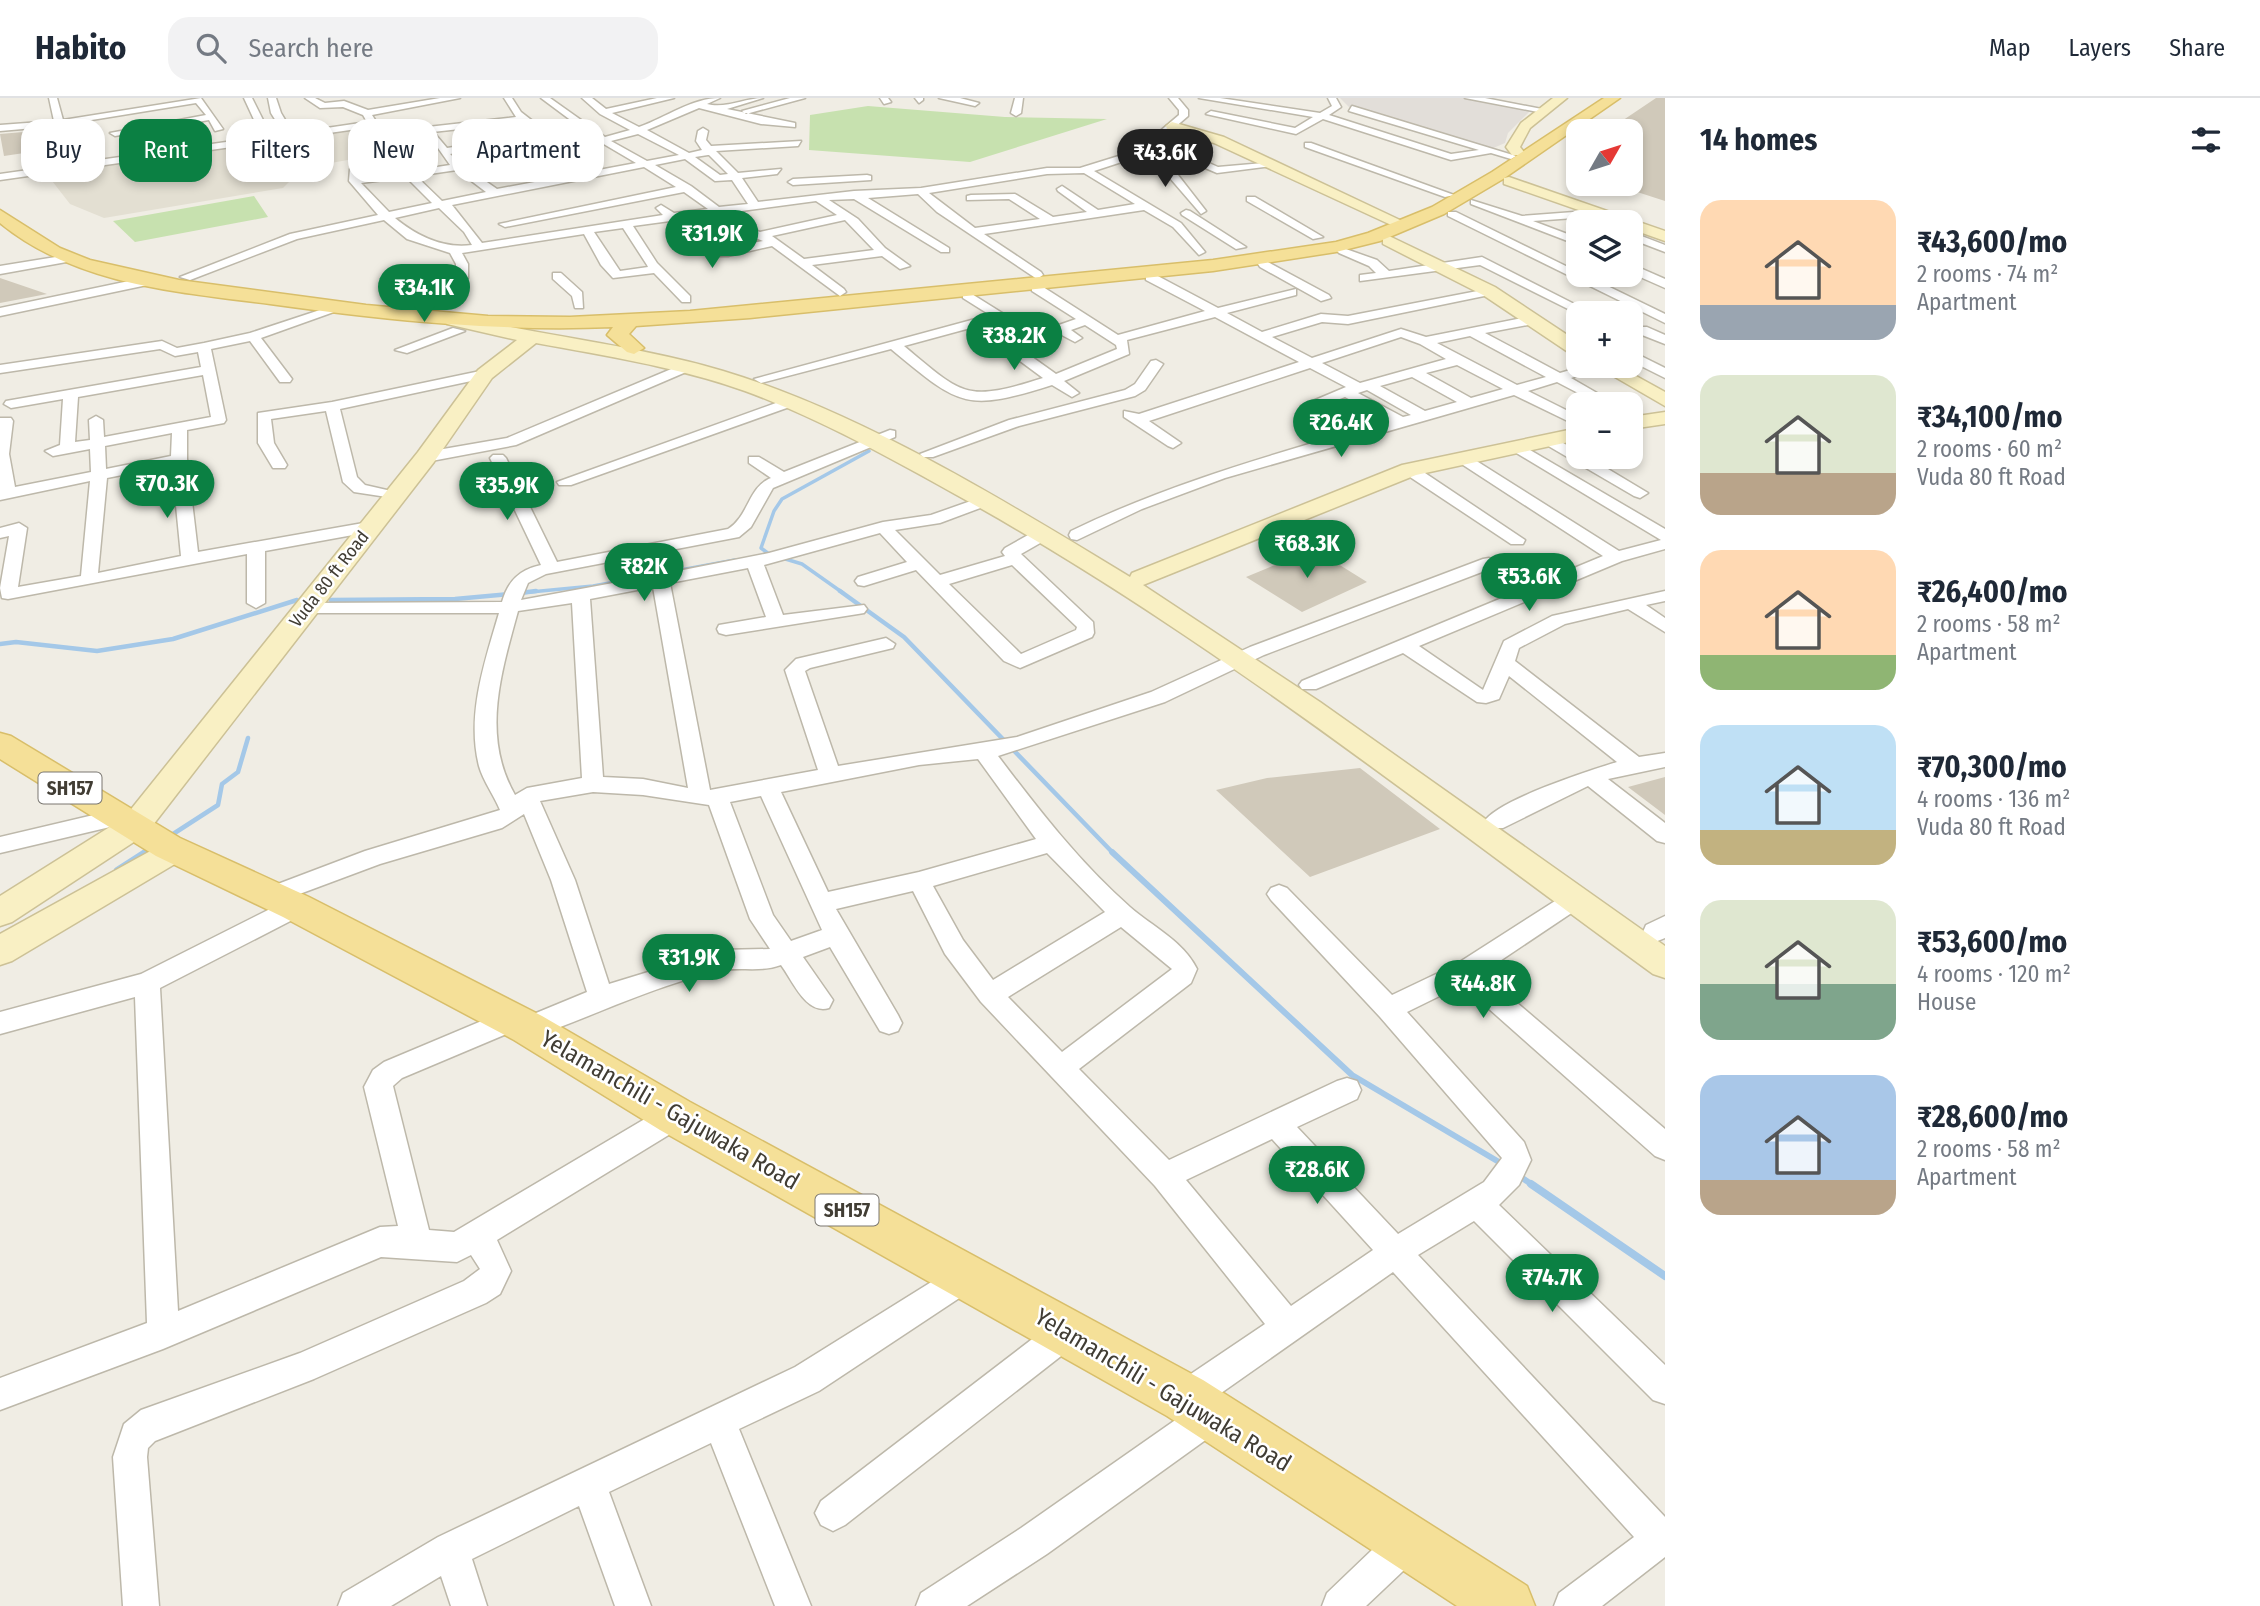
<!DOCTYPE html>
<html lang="en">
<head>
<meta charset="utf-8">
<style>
	:root { --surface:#fff; --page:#f2f2f3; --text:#1f2937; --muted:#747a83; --line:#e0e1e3; --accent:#0b8043 }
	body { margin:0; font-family:"Fira Sans Condensed",sans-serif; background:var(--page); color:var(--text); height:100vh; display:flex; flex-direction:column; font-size:26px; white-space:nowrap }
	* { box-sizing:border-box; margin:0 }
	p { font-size:23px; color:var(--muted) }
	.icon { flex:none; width:38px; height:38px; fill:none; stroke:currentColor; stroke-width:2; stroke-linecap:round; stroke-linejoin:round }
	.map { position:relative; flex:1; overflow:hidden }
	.side { display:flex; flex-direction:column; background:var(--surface); width:595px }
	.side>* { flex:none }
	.hud { position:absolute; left:21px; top:21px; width:665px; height:63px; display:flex; gap:14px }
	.needle { width:46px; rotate:51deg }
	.tools { position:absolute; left:1566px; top:21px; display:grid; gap:14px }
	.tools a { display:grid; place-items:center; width:77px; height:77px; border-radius:14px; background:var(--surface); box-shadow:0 4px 10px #0003; font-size:35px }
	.price { position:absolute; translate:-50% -60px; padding:0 16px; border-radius:24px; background:var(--accent); color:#fff; font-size:23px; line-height:46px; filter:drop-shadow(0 2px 4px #0008) }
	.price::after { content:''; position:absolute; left:50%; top:42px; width:21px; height:16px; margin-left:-10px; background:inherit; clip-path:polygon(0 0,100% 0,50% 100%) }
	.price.selected { background:#222; color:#fff }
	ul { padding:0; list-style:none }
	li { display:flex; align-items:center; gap:21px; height:175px; padding:0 35px }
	li span { display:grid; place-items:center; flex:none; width:196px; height:140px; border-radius:21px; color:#555 }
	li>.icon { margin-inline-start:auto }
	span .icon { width:84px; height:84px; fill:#fffc; stroke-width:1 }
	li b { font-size:30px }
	h2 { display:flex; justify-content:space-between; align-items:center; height:84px; padding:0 35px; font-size:30px }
	.pill { padding:0 24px; border-radius:21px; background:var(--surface); box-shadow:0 4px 10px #0003; font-size:24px; line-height:63px }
	.pill.selected { background:var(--accent); color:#fff }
	header { display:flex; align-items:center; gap:42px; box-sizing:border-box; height:98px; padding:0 35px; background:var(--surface); border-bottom:2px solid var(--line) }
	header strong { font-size:33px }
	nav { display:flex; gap:38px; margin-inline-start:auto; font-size:24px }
	.search { width:490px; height:63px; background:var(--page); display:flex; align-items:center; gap:18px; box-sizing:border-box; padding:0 24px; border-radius:21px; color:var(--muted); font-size:26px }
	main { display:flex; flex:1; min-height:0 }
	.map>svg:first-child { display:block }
	.residential { fill:#e3dfd2 }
	.industrial { fill:#e2ded9 }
	.green { fill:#c7e1af }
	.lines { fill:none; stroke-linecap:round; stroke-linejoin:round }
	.stream-far3 { stroke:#a4c8e8; stroke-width:3.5 }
	.stream-far2 { stroke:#a4c8e8; stroke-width:4.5 }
	.stream-far1 { stroke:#a4c8e8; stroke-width:6 }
	.stream { stroke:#a4c8e8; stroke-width:8 }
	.building { fill:#d0c9ba }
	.street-casing { stroke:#bdb8aa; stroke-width:3 }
	.secondary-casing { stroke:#ccc196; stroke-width:3 }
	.primary-casing { stroke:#d8be6a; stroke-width:3 }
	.street { fill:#fff; fill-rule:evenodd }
	.secondary { fill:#f9f0c4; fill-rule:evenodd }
	.primary { fill:#f5e098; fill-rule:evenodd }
	.labels { text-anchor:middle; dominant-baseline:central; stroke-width:5; stroke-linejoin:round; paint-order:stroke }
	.far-street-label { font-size:18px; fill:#413d34; stroke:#fff }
	.shield { fill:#fff; stroke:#7a7771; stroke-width:2 }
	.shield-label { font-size:19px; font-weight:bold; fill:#413d34 }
	.near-street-label { font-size:24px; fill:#413d34; stroke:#fff }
</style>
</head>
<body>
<header>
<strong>Habito</strong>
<div class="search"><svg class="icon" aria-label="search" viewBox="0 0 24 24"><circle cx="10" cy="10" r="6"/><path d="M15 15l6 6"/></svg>Search here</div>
<nav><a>Map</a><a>Layers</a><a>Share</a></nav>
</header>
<main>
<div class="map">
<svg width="1665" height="1508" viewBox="0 0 1665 1508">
	<rect width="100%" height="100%" fill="#f0ede4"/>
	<path class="residential" d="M367,27L387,55L303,70L283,90L104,120L70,106L49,79L77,74L74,69Z"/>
	<path class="industrial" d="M1340,0H1487L1535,8L1508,35L1505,45L1491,51L1349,9Z"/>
	<path class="green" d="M868,8L1005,19L1107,21L970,64L809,52L810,17Z
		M254,98L268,119L135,144L113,123Z"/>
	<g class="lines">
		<path class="stream-far3" d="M520,495L593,488L735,462
			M843,495L802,466L769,456L761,450L774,413L782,401L869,353"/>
		<path class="stream-far2" d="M840,493L904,539L1114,756
			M520,495L536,493
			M331,502L455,501L510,496
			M0,546L16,544L97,553L173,541L297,502
			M170,738L218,707L222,686L238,674L248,640
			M142,756L153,749"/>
		<path class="stream-far1" d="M1112,754L1352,977L1504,1067
			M117,772L145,754
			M1518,1077L1534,1088"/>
		<path class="stream" d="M1531,1086L1665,1178"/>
	</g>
	<path class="building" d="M1656,0H1665V103L1631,92V33H1607Z
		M35,33L44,52L4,58L0,36Z
		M0,180L47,196L0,205Z
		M1314,451L1367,484L1302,514L1246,479Z
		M1360,670L1440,731L1310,779L1216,692L1267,680Z
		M1665,679V717L1628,689Z"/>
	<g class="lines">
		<defs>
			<path id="street" d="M49,0H57L63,22L201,0L223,31L215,33L209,22L115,38L110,35L206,17L196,5L67,26L83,39L80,44L57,28L0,33V27L54,23Z
				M244,0H252L271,38L284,36L271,15L268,0H276L281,15L293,35L367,24L363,17L343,9L320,10L305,0H315L325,5L344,3L368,12L440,0H460L372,17L383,34L516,19L504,0H512L521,14L539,28L531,30L523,24L387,39L411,73L450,67L431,40L436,37L447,50L551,34L556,37L450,56L461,66L596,41L541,0H550L605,39L630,32L600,16L582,0H592L606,11L657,0H674L612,15L639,29C667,19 692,0 720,0L707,6C725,11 745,0 763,0L727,11L795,25V29L761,26L699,10L647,32L689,55L702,52L696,43L698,33L703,30L708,33L706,42L711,48L801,43L798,48L716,53L738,75L781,71L777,76L742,80L758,104L854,93L921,90L1047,70H1080L1138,52L1179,17V12L1169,0H1178L1188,12V18L1159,43L1218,69L1274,64L1279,67L1217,75L1154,48L1147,54L1171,68L1206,113L1201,116L1163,72L1140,58L1094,73L1181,125L1205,154L1199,157L1173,129L1144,112L984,136L1041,174L1043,177L1037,181L937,114L918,96L868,100L949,150V154H941L854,101L829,102L858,121L885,150L910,168L900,171L882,158L812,167L844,191L846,194L840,198L772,148L728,158H712L670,123L633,128L657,165L690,198V204H682L654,175L613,180L601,167L584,136L462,155L468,166V180L437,208L431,204L456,179V166L450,155L407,141L384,122L297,141L190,182L180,179L290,136L378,117L349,83L350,71L359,69V79L401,74L371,29L0,82V76L262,39ZM638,36L679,57L647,63L611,43ZM602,45L636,65L497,91L468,71ZM708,57H709L728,76L720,77L695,59ZM685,61L715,83L732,82L748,106L719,109L691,88L655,67ZM644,69L676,89L499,126L505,129L684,94L708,111L674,115L661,107L656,110L663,117L482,145L452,107ZM457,72L486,94L442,103L416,78ZM1084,75L1135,106L1098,112L1062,88L1057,91L1058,93L1087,114L1053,119L1015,96L971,97L967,98V102L1009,101L1040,121L975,130L929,95L1047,76ZM406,79L432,105L389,114L361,85ZM816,103L837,117L760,134L741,127L726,115ZM439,110L464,134L472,147C443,151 417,138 395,120ZM715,117L733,131L763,143L715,152L681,121ZM845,122L874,152L804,161L772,138ZM623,130L647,167L648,169L620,173L594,134Z
				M790,0H805L746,16L742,13Z
				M880,0H888L891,4L884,6Z
				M915,0H923V2L919,5Z
				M939,0H960L979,5L975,8Z
				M1015,0H1023L1021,15L1016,18L1011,15Z
				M1199,0H1220L1320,15L1332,8L1328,0H1336L1341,9L1329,17L1451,56L1479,52L1349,13L1352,8L1516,58L1511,61L1491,55L1451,62L1323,21L1296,36L1206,16L1211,13L1295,30L1313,19Z
				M1465,0H1485L1547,12L1543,15Z
				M1305,45H1311L1454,97L1445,99L1305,49Z
				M867,77L871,78V82L793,87L788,84L793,81Z
				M1247,99H1255L1323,139L1313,141L1247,103Z
				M1471,102L1522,118L1574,114L1605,124L1574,120L1533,123L1578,140V147L1471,106Z
				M1186,112L1190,113L1246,149L1236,151L1182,117L1181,115Z
				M1448,114H1456L1578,174V177H1585L1665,216V225L1448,118Z
				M1631,134L1665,147V154L1631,141Z
				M1343,150L1377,162L1389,173L1482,159L1592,215L1578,216L1480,167L1360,183V177L1376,175L1369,168L1339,155L1337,153Z
				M68,157L72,159V163L0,176V168Z
				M1264,162L1329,197L1331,200L1321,203L1260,169L1258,166Z
				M1631,166L1665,181V190L1631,175Z
				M553,175H561L582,194L583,210H575L572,198L553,181Z
				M1146,176H1154L1218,210L1296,191V197L1227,215L1262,234L1321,216L1348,218L1493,190L1495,193L1489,197L1348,226L1322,224L1272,239L1312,260L1401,231L1426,239L1533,218L1538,219V225L1485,235L1560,275L1584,268H1605L1571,280L1616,306H1599L1557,284L1528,293L1578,318V328L1514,297L1225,380L1142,411L1077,442L1071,441L1069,437L1071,433C1158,391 1247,364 1340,337L1306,316L1301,308L1346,289L1310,270L1149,323L1181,345L1173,350L1168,348L1124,319V313L1139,316L1299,264L1215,219L1127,242L1129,256L1064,283L1079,295L1072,299L1052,287C964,315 959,307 891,251L761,285L754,281L990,217L963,200V194L967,193L1007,218L986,226L1056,276L1117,251L1116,247L1085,227L1071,232L1082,240L1075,244L1056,234V228L1076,221L1032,193V187H1040L1118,237L1205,213L1146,182ZM974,229L1043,280C965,305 963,297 904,248ZM1470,238L1546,279L1517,287L1437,245ZM1401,239L1420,246L1446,261L1360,285L1322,265ZM1457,267L1503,291L1471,300L1426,275ZM1412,279L1457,304L1425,313L1380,288ZM1367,292L1411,317L1403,319L1358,295ZM1345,299L1389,323L1354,333L1316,310Z
				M148,179L154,183L152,186L0,218V210Z
				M335,207L345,210L261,240L292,281L290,284H280L250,243L211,251L226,322L224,325L187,332V361L198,454L369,424L377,429L375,433L265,453V505L256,510L247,505V456L8,501L2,500L0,490L9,438L0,440V430L19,425L27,430L18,489L81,478L90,383L0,402V320H11L13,323L9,356L15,389L91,374L90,351L53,358L45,353L60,347L63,301L11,310L4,306L6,303L201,269L198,254L175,258L160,251L0,275V267L162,243L177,250L204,245L250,235ZM203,277L211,319L104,339L103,322L96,318L89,322L90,342L75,344L78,299ZM172,335L171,358L106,371L105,348ZM172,367L181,458L98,475L107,380Z
				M1637,229H1647L1665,237V246L1637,235Z
				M453,230L465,233L407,255L395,252Z
				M1631,253L1665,270V280L1631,263Z
				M1156,262L1163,266L1145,292L1135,298L1019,328L933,359H923L920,356L1009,322L1125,292L1135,286L1151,263Z
				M688,264L695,268L693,271L516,347L426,364L418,359L426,354L507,340Z
				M485,272L492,276L490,279L340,311L357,379L365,387L400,395V401L354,394L343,384L326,313L271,321L274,345L287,367L285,370H273L258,345V315L332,304Z
				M790,300L795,301V307L571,387H559L557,384Z
				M890,332L895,333V339L773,390L751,429L739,439L546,476L528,485L521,502L651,478L649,469L658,464L664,465L668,475L769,455L883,424L931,417L985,398L993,403L991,406L940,425L895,432L940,477L1005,458L1002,454L1005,450L1037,432H1049L1051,436L1049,440L1021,456L1093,524L1094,535L1092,539L1020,570L1004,563L916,472L864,488L858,487L855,483L858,479L907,464L880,435L764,467L783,517L864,507L867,511L864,515L858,516L726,537L719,535L717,531L719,527L766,519L748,470L670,485L710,692L818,672L785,572L796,561L886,540L895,546L893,550L810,570L805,573L838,668L1017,639L1151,594L1250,549L1483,461L1489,460L1498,465L1495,469L1264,557L1165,604L998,658C1039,712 1079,764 1130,809C1153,829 1183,843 1197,871L1191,885L1079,971L1169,1062L1337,983L1347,980L1357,983L1361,992L1357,1001L1297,1029L1398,1136L1484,1084L1502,1060L1380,919L1271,802L1267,796L1271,790L1279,787L1287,790L1392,897L1455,867L1566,796L1574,793L1582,796L1586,802L1582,808L1482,875L1665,1031V1062L1655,1058L1462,887L1407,914L1524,1044L1531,1062L1519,1087L1499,1107L1665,1267V1306L1653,1302L1474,1123L1418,1157L1665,1419V1459L1602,1508H1554L1559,1495L1634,1439L1393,1174L1214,1300L1225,1304L1230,1316L1225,1328L1047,1456L967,1508H916L921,1495L1021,1430L1184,1316L1173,1312L1169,1300L1173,1288L1265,1226L1155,1088L981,904L945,856L913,793L836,811L898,917L902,925L898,933L889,936L880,933L830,849L803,859L833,902L829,910C806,917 793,883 781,867C759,875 739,868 717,873C651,889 591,919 528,941L519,938L516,932L402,980L393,988L429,1132L454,1134L665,1009L675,1006L685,1009L689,1018L685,1027L497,1142L511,1173L500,1196L486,1205L314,1281L155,1343L148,1350L147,1359L159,1508H123L113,1359L124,1326L141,1312L300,1255L464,1183L480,1171L471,1157L457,1164L381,1159L163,1251L0,1312V1280L147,1225L135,899L0,936V914L141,876L288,802L296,800L304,802L308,809L304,816L160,890L178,1213L380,1129L398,1128L364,989L373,972L384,964L503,914L512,911L521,914L524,920L587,894L551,782L524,716L502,730L380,766L270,807L262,804L258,798L262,792L365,753L500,712C494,697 483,683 479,668C466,617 485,563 499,515H308L299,510L308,505L502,504C508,483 519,472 541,467L490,360L493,357H503L506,360L557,464L728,431C749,418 748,389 771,380L749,365V359H759L784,374ZM1012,467L1077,529L1076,532L1021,556L949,486ZM653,489L688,690L643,681L603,679L590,501ZM572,505L582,680L527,690L515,697C481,638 501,575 518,513ZM978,661L1036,741L919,774L828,794L781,694L919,667ZM593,694L643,697L709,707L750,821L770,851L720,852L609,886L575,782L540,703ZM761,698L822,832L791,843L773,817L730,704ZM1047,755L1105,814L993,882L963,842L933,788ZM1121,829L1172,871L1062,954L1008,899ZM1272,1041L1373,1152L1291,1208L1186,1082Z
				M1550,338L1578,353V359H1588L1648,395L1640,400L1634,398L1545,346V340Z
				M1518,345L1665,431V451L1622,463L1419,548L1483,592L1504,543L1552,518L1665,493V503L1646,507L1665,520V534L1628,511L1565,526L1519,550L1515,563L1639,659L1665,655V669L1608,681L1665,725V745L1657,743L1588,688L1503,730H1487L1484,724C1497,702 1591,672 1617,664L1509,578L1499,601L1486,605L1477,604L1403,555L1316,591H1302L1299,587L1302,583L1603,458L1457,363V357H1467L1619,453L1661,442L1513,353L1510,350Z
				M1410,367L1416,369L1525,442L1523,446H1511L1404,375L1402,372Z
				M119,711L127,713L130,719L127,725L0,755V739Z
				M1665,818V840L1655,844L1646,841L1643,834L1646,827Z
				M965,1163L976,1167L980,1178L976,1189L819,1293L739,1331L811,1508H775L711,1345L609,1394L651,1508H615L579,1408L472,1461L487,1508H451L441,1478L391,1508H338L343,1495L438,1439L795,1269Z
				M1068,1217L1079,1222L1084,1233L1079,1244L845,1427L833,1433L821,1427L815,1415L821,1403L1057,1222Z
				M1408,1425L1421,1430L1426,1443L1421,1456L1366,1508H1322L1327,1495L1395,1430Z"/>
			<path id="secondary" d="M1553,0H1567L1530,30L1520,49L1524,54L1522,57H1512L1506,49L1521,25Z
				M1172,24L1224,39L1402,123L1399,126H1389L1214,45L1167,31L1166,28Z
				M1509,79L1665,133V143L1631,131V124H1613L1504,86V80Z
				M1389,138L1495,189L1578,244V257L1571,256L1483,197L1383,146V140Z
				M453,217C542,238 635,247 723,273C860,314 1007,404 1130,479L1132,475L1402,367L1578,330V342L1416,377L1143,487L1320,604L1665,848V880L1653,876C1430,714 1213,541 973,406C899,365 824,322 745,293C678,269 606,258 536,245L492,280L434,364L146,736L12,824L0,828V798L124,720L418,354L478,272L517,242L447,226L444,222L447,218Z
				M1596,268H1618L1665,294V308Z
				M1665,314V326L1631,331V319Z
				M174,740L185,744L190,752L185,760L12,863L0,867V836Z"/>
			<path id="primary" d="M1604,0H1620L1503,81L1444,116L1380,143L1336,154L1213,173L750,220L636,228L629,236L644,250L634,256L627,254L607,237L613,229C498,234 384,222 270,206C177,194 76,187 0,125V112L60,150L90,162L179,182L366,207L488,218L570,219L690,213L1213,162L1336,144L1368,135L1432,109L1492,74Z
				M0,635L11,638L180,740L309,799L542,918L690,1004L1203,1282L1527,1488L1535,1508H1457L1167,1318L660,1032L514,942L283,819L156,758L0,661Z"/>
		</defs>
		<use href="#street" class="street-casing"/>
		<use href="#secondary" class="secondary-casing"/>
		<use href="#primary" class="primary-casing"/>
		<use href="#street" class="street"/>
		<use href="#secondary" class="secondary"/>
		<use href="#primary" class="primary"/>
	</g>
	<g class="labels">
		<g class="far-street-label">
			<text transform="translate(329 481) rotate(-52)">Vuda 80 ft Road</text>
		</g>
		<g class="shield">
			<rect x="38.5" y="674.5" width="63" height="31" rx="5"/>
			<rect x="815.5" y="1096.5" width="63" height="31" rx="5"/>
		</g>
		<g class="shield-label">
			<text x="70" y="690">SH157</text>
			<text x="847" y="1112">SH157</text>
		</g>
		<g class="near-street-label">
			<text transform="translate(670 1012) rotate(30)">Yelamanchili - Gajuwaka Road</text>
			<text transform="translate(1163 1292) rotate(31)">Yelamanchili - Gajuwaka Road</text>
		</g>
	</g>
</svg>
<div class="tools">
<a><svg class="needle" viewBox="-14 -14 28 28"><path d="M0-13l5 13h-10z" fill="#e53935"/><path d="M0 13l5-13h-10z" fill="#747a83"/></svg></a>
<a><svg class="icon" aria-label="layers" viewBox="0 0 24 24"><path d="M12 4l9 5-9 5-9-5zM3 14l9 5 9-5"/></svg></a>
<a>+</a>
<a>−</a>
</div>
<b class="price selected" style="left:1165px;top:91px">₹43.6K</b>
<b class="price" style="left:712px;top:172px">₹31.9K</b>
<b class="price" style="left:424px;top:226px">₹34.1K</b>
<b class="price" style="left:1014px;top:274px">₹38.2K</b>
<b class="price" style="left:1341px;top:361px">₹26.4K</b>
<b class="price" style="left:167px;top:422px">₹70.3K</b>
<b class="price" style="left:507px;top:424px">₹35.9K</b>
<b class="price" style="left:1307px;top:482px">₹68.3K</b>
<b class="price" style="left:644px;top:505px">₹82K</b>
<b class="price" style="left:1529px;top:515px">₹53.6K</b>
<b class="price" style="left:689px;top:896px">₹31.9K</b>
<b class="price" style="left:1483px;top:922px">₹44.8K</b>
<b class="price" style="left:1317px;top:1108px">₹28.6K</b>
<b class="price" style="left:1552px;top:1216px">₹74.7K</b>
<div class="hud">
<a class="pill">Buy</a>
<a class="pill selected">Rent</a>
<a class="pill">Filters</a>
<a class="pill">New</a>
<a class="pill">Apartment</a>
</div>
</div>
<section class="side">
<h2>14 homes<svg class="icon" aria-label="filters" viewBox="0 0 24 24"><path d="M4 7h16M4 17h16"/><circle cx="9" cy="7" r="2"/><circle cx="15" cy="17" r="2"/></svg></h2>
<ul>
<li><span style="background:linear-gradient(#ffd9b3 75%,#9aa5b1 0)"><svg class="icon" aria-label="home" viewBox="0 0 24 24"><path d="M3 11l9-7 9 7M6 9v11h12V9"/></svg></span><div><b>₹43,600/mo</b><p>2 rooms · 74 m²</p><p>Apartment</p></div></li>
<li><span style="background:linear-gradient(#dfe7d0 70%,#b9a48a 0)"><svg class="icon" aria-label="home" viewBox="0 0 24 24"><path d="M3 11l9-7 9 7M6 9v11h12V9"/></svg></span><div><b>₹34,100/mo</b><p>2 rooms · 60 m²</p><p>Vuda 80 ft Road</p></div></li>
<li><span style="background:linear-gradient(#ffd9b3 75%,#8fb573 0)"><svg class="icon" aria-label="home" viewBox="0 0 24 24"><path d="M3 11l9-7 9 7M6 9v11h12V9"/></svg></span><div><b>₹26,400/mo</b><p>2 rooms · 58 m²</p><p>Apartment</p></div></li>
<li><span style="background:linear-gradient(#bfe0f5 75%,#c2b280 0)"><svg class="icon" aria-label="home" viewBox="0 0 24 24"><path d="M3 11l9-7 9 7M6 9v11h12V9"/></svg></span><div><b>₹70,300/mo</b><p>4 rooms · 136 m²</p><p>Vuda 80 ft Road</p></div></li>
<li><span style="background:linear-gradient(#dfe7d0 60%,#7fa58c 0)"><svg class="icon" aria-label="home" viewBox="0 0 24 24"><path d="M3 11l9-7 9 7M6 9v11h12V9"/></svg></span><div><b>₹53,600/mo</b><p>4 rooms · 120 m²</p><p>House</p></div></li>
<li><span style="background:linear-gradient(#a9c7e8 75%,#b9a48a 0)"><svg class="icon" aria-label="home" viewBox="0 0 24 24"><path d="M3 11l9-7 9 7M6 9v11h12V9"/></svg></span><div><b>₹28,600/mo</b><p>2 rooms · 58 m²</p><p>Apartment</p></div></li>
</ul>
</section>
</main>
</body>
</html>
